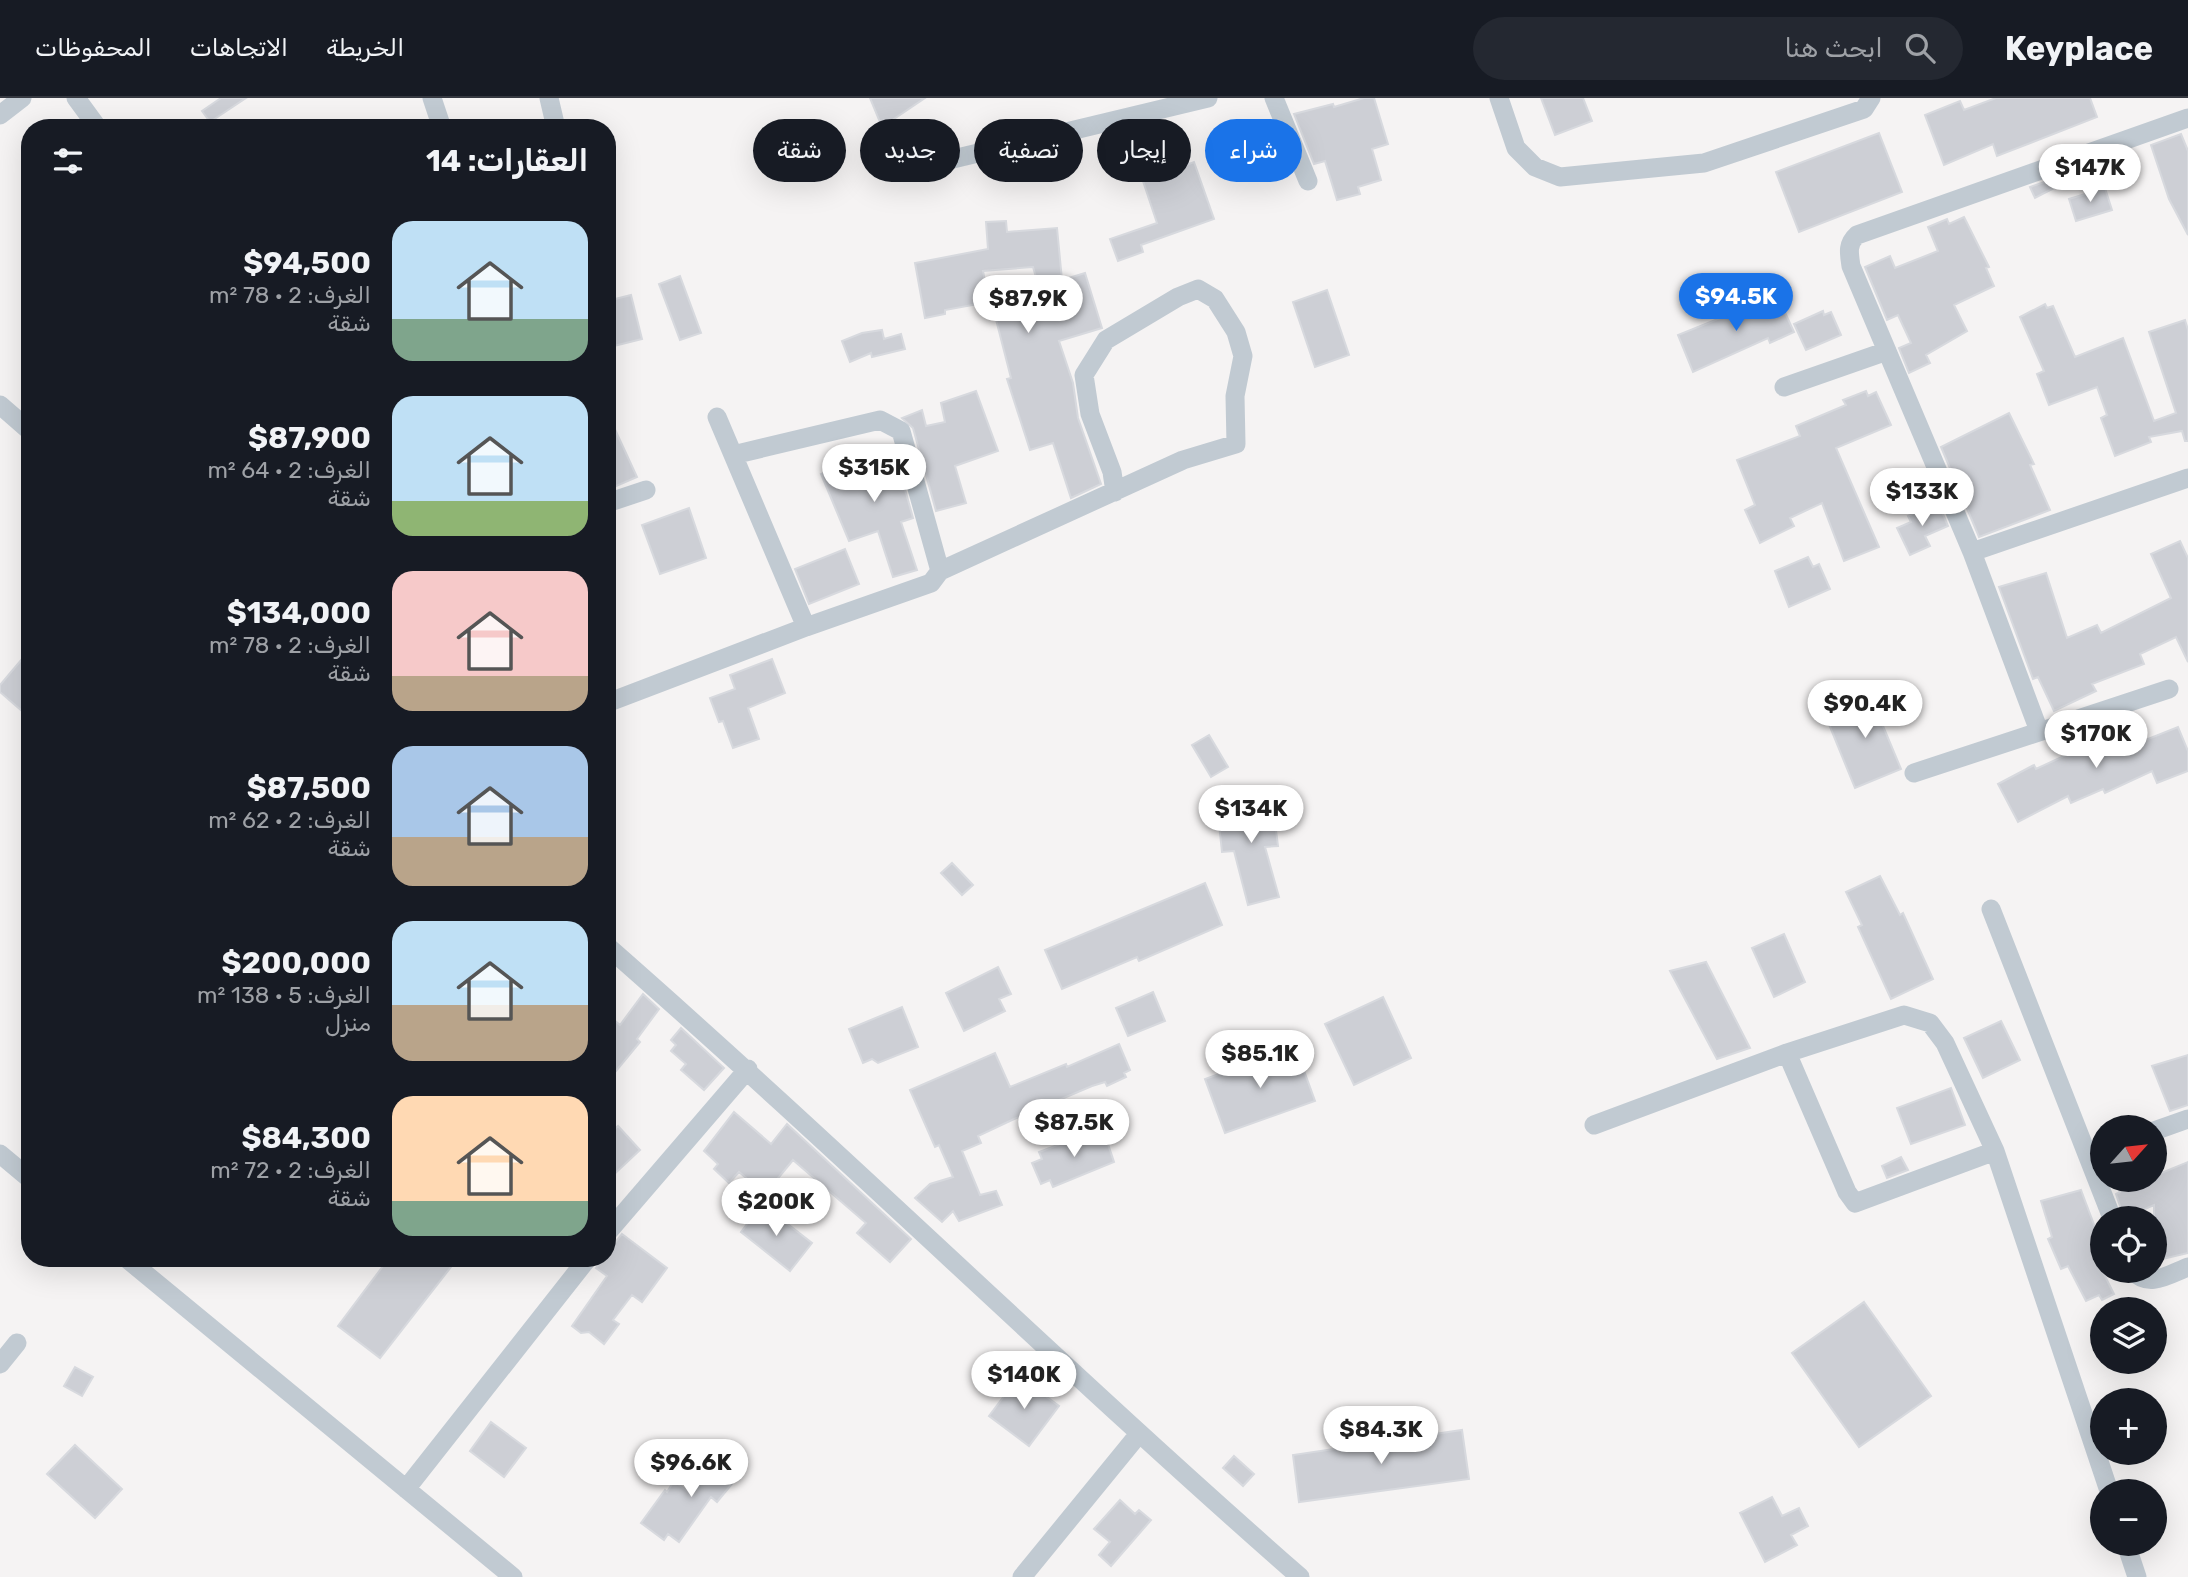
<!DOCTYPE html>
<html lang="ar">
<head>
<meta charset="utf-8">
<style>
	:root { --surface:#171b24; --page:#242831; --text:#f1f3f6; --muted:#9ea1a6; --line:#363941; --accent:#1a73e8 }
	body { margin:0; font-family:Rubik,Cairo,sans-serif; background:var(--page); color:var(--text); direction:rtl; height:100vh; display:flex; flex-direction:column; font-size:26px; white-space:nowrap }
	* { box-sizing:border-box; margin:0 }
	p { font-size:23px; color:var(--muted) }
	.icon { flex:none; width:38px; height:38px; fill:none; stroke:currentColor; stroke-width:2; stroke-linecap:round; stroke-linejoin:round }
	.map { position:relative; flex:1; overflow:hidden; direction:ltr }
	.side { position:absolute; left:21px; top:21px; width:595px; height:1148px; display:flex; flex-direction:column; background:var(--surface); border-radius:28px; box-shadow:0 7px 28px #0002; direction:rtl }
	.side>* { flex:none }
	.banner { position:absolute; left:637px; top:21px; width:665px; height:63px; direction:rtl; display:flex; gap:14px }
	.needle { width:46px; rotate:63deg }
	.tools { position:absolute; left:2090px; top:1017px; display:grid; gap:14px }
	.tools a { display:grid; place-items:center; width:77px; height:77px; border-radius:50%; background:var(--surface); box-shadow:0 7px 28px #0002; font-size:35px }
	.price { position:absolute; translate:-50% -60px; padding:0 16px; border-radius:24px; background:#fff; color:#222; font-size:23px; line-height:46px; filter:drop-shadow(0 2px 4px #0008) }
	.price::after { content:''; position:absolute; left:50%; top:42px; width:21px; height:16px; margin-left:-10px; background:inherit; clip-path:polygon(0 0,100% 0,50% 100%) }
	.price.selected { background:var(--accent); color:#fff }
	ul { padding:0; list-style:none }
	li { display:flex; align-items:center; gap:21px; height:175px; padding:0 28px }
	li span { display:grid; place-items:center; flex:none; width:196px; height:140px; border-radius:21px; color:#555 }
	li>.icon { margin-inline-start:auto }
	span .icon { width:84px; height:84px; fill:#fffc; stroke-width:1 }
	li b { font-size:30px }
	h2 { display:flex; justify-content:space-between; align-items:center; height:84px; padding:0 28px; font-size:30px }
	.tag { padding:0 24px; border-radius:32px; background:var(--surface); box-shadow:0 7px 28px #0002; font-size:24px; line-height:63px }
	.tag.selected { background:var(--accent); color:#fff }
	header { display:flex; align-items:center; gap:42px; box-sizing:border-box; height:98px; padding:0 35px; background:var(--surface); border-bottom:2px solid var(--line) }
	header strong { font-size:33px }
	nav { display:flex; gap:38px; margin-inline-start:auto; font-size:24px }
	.search { width:490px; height:63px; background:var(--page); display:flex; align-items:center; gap:18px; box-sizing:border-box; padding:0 24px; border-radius:38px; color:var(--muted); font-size:26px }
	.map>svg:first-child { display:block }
	.building { fill:#cdcfd5; stroke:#d7d9de; stroke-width:2 }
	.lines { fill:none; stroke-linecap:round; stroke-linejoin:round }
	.minor { stroke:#c1cad2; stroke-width:19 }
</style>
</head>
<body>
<header>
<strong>Keyplace</strong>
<div class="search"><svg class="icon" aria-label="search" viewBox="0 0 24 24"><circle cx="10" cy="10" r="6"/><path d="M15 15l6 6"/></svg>ابحث هنا</div>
<nav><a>الخريطة</a><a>الاتجاهات</a><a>المحفوظات</a></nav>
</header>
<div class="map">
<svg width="2188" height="1479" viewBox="0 0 2188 1479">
	<rect width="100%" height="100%" fill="#f5f3f3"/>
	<path class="building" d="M221,0H246L210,24L202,13Z
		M870,0H925L882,29Z
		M1364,0H1374L1388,46L1372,51L1381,82L1358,89L1360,96L1337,102L1325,63L1314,66L1294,16L1333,6L1334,9Z
		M1541,0H1583L1592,23L1555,37Z
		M1996,0H2090L2097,19L1997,58L1993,46L1944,67L1925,17L1960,3L1964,12Z
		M1879,35L1902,94L1799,134L1776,74Z
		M2181,36L2188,53V137L2169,101L2151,47Z
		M1194,64L1214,121L1141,147L1143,154L1118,163L1110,141L1157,125L1143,83Z
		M2056,80L2060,87L2035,100L2030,89Z
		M2105,90L2112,112L2076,123L2069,101Z
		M1964,119L1989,169L1986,170L1994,188L1954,207L1967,233L1926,257L1930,265L1909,275L1899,250L1911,245L1898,217L1887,222L1865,169L1890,158L1895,170L1938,153L1928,129L1947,121L1949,126Z
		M1006,123L1007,134L1057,130L1062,182L1085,175L1102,230L1059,243L1073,285L1078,320L1101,386L1071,400L1053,345L1030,352L1007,281L1011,280L992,206L1040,193L1033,169L983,173L989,204L945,212V216L925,220L915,165L988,151L986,124Z
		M680,178L701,235L680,242L659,186Z
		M1327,192L1349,257L1315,269L1293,204Z
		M631,197L642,241L610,249L607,203Z
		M1777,197L1794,234L1770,245L1768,240L1693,274L1678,237Z
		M2045,206L2047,210L2053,208L2075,259L2123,240L2154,323L2176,315L2149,234L2185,222L2188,232V343H2185L2182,333L2149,339L2151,344L2115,358L2101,320L2107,317L2097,289L2049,307L2037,276L2044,273L2020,219Z
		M1823,213L1824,217L1831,214L1841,237L1806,252L1794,226Z
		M882,232L884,241L901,236L905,251L872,259L871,255L850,264L842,243L862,235Z
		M976,293L998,353L955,368L966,405L936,413L913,330L902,320L922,312L926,328L945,324L941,305Z
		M1866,293L1868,298L1876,294L1891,327L1836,350L1879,449L1844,463L1822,405L1790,420L1794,428L1760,445L1745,412L1755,407L1737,362L1800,338L1796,328L1846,307L1843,302Z
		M607,314L637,379L607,392Z
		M2009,315L2034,366L2030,367L2050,412L1979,439L1941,349Z
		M893,348L913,420L901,424L917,472L893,479L878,433L849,443L821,376Z
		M1938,404L1948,428L1925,438L1930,448L1910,457L1897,430L1911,424L1908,418Z
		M689,410L706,460L660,476L642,427Z
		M2180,443L2188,460V564L2176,539L2140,556L2144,566L2092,586L2096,593L2054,613L2038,579L2033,581L1999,489L2046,475L2067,540L2097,527L2101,535L2171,500L2151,456Z
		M845,451L859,486L809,506L795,471Z
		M1808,459L1813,469L1819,466L1830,491L1789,509L1775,473Z
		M22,561L30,568V604L22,613L0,594V587Z
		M772,561L785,595L748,610L759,641L733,650L723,623L719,624L710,600L735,591L730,577Z
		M1885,596H1891L1896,607L1878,616L1901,671L1855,690L1826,619Z
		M2130,627L2138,645L2178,629L2188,653V673L2157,685L2152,673L2105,695L2103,691L2071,705L2068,698L2018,724L1998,686L2034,667L2036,671Z
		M1209,637L1228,669L1211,679L1192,647Z
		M1272,700L1278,748L1265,749L1279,799L1248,807L1234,753L1222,754L1217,707Z
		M952,765L973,787L962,797L941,775Z
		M1880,778L1900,817L1903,815L1933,881L1891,901L1858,829L1862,827L1846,794Z
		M1205,785L1222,827L1139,863L1137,859L1062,891L1045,852Z
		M1784,836L1805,884L1774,899L1752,850Z
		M1706,864L1750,950L1717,961L1670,873Z
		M998,869L1011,896L999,901L1005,913L964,933L946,895Z
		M1153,894L1165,923L1128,938L1116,910Z
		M643,896L659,911L637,941L640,944L607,984V916L620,927Z
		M1383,899L1411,960L1354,987L1325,926Z
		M902,909L918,949L878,965L872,961L863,965L849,931Z
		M2001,923L2020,962L1983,980L1964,940Z
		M681,930L724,970L704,992L681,972L686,966L671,953L676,947L671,942Z
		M1119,946L1130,972L1124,975L1126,979L1107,988L1105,984L1092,988L1012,1022L978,1038L981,1045L962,1053L980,1097L996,1093L1002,1107L959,1123L953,1113L942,1124L915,1100L930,1086L953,1079L939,1047L935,1049L910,992L995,955L1010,989L1066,966L1067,969Z
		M1295,948L1315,1003L1225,1035L1205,981Z
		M2188,957V1007L2170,1013L2152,968Z
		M1951,990L1965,1027L1911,1046L1897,1010Z
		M734,1014L771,1046L787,1026L911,1141L890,1164L857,1135L866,1125L793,1062L765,1096L739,1074L729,1085L714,1071L718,1066L704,1053Z
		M618,1028L640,1052L607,1083V1038Z
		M1096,1032L1098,1036L1104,1034L1114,1064L1053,1089L1050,1082L1041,1086L1032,1065L1042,1061L1039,1054Z
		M1901,1059L1908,1072L1887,1080L1882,1068Z
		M2188,1064V1155L2154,1163V1107L2124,1120L2116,1096L2120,1094L2115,1082H2154V1078Z
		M2081,1092L2102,1148V1172L2114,1196L2102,1202L2099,1197L2086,1203L2068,1168L2061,1171L2048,1141L2052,1139L2041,1103Z
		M762,1106L812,1145L790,1173L741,1134Z
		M622,1136L667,1170L642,1204L632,1197L613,1222L619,1226L604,1246L589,1234L581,1235L572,1228L607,1178L596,1170L604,1160H607V1155Z
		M389,1160H458L380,1260L338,1228Z
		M1864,1204L1931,1298L1859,1349L1792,1255Z
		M75,1269L93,1279L82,1298L64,1288Z
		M1019,1278L1059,1308L1029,1348L989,1318Z
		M491,1324L526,1350L504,1379L470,1353Z
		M1462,1332L1469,1381L1299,1404L1293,1357Z
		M75,1347L122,1391L95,1420L47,1376Z
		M724,1352L745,1370L717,1404L711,1399L679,1444L668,1436L664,1442L641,1425L665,1392L667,1394L674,1383L689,1394Z
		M1234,1358L1254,1376L1243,1388L1223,1370Z
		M1772,1399L1782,1418L1799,1410L1808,1428L1791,1437L1797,1447L1765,1464L1740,1415Z
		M1120,1402L1135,1416L1139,1412L1151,1422L1111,1468L1099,1457L1110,1444L1094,1431Z"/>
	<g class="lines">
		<path class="minor" d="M76,0L98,30
			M432,0L442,30
			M549,0L556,30
			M1274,0L1308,83
			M1499,0L1516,50L1535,69L1560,79L1704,65L1864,11L1871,0
			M0,17L22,0
			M2188,20L1857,137C1847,146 1849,155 1851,168L1972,454L2188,380
			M911,71L1208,0
			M1784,289L1887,253
			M0,307L30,333
			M717,319L806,529
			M733,357L880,322L901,333L940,473
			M607,405L646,392
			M1972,454L2039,633
			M607,605L806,529L931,485L940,473L1183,362L1236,346L1235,298L1243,258L1236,234L1215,201L1198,191L1178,199L1106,242L1084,277L1090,316L1112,374L1115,394
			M1914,675L2169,591
			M1991,811L2112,1120
			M607,848C842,1054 1065,1273 1300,1479
			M1787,955L1847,1094L1855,1105L1995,1053
			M1594,1027L1787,955L1904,917L1930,925L1945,945L1995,1053L2109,1393
			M2154,1033L2188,1021
			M0,1056L30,1081
			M607,1135L748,971
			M126,1160L513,1479
			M2132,1172C2148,1191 2168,1177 2188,1169
			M0,1266L17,1245
			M406,1391L588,1160
			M2126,1446L2137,1479
			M1022,1479L1138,1337"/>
	</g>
</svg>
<div class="tools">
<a><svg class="needle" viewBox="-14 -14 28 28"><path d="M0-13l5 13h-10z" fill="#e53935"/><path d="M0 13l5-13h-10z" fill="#9ea1a6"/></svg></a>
<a><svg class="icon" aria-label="locate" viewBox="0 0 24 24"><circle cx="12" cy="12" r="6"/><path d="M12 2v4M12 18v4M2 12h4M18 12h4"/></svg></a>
<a><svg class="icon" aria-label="layers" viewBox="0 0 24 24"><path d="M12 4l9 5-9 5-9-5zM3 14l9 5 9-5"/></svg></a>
<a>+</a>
<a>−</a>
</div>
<b class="price" style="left:2090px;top:106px">$147K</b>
<b class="price selected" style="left:1736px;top:235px">$94.5K</b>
<b class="price" style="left:1028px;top:237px">$87.9K</b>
<b class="price" style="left:874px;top:406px">$315K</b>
<b class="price" style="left:1922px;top:430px">$133K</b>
<b class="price" style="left:1865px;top:642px">$90.4K</b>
<b class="price" style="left:2096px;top:672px">$170K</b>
<b class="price" style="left:1251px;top:747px">$134K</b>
<b class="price" style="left:1260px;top:992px">$85.1K</b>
<b class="price" style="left:1074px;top:1061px">$87.5K</b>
<b class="price" style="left:776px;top:1140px">$200K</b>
<b class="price" style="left:1024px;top:1313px">$140K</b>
<b class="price" style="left:1381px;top:1368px">$84.3K</b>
<b class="price" style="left:691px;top:1401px">$96.6K</b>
<div class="banner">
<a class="tag selected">شراء</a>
<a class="tag">إيجار</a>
<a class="tag">تصفية</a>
<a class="tag">جديد</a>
<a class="tag">شقة</a>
</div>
<section class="side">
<h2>العقارات: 14<svg class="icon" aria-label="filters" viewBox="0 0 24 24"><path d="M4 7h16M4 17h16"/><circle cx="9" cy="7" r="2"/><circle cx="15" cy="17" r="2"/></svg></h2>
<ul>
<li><span style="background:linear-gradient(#bfe0f5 70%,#7fa58c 0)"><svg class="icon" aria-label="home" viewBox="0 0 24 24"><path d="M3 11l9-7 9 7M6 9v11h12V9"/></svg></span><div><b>$94,500</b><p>الغرف: 2 · 78 m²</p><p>شقة</p></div></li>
<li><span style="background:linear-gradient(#bfe0f5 75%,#8fb573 0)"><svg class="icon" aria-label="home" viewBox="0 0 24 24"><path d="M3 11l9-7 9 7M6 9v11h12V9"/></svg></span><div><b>$87,900</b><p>الغرف: 2 · 64 m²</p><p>شقة</p></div></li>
<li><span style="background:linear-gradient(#f6c9c9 75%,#b9a48a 0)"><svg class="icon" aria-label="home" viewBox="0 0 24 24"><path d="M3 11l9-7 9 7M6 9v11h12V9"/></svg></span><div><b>$134,000</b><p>الغرف: 2 · 78 m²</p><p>شقة</p></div></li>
<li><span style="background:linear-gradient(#a9c7e8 65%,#b9a48a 0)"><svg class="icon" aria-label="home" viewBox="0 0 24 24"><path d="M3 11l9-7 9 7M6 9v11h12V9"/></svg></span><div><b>$87,500</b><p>الغرف: 2 · 62 m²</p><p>شقة</p></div></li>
<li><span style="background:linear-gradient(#bfe0f5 60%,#b9a48a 0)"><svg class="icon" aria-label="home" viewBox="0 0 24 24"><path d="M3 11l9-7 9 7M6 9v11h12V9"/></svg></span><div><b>$200,000</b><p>الغرف: 5 · 138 m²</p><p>منزل</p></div></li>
<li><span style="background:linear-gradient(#ffd9b3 75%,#7fa58c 0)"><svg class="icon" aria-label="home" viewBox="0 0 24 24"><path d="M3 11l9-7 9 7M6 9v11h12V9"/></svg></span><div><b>$84,300</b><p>الغرف: 2 · 72 m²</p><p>شقة</p></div></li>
</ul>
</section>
</div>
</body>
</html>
